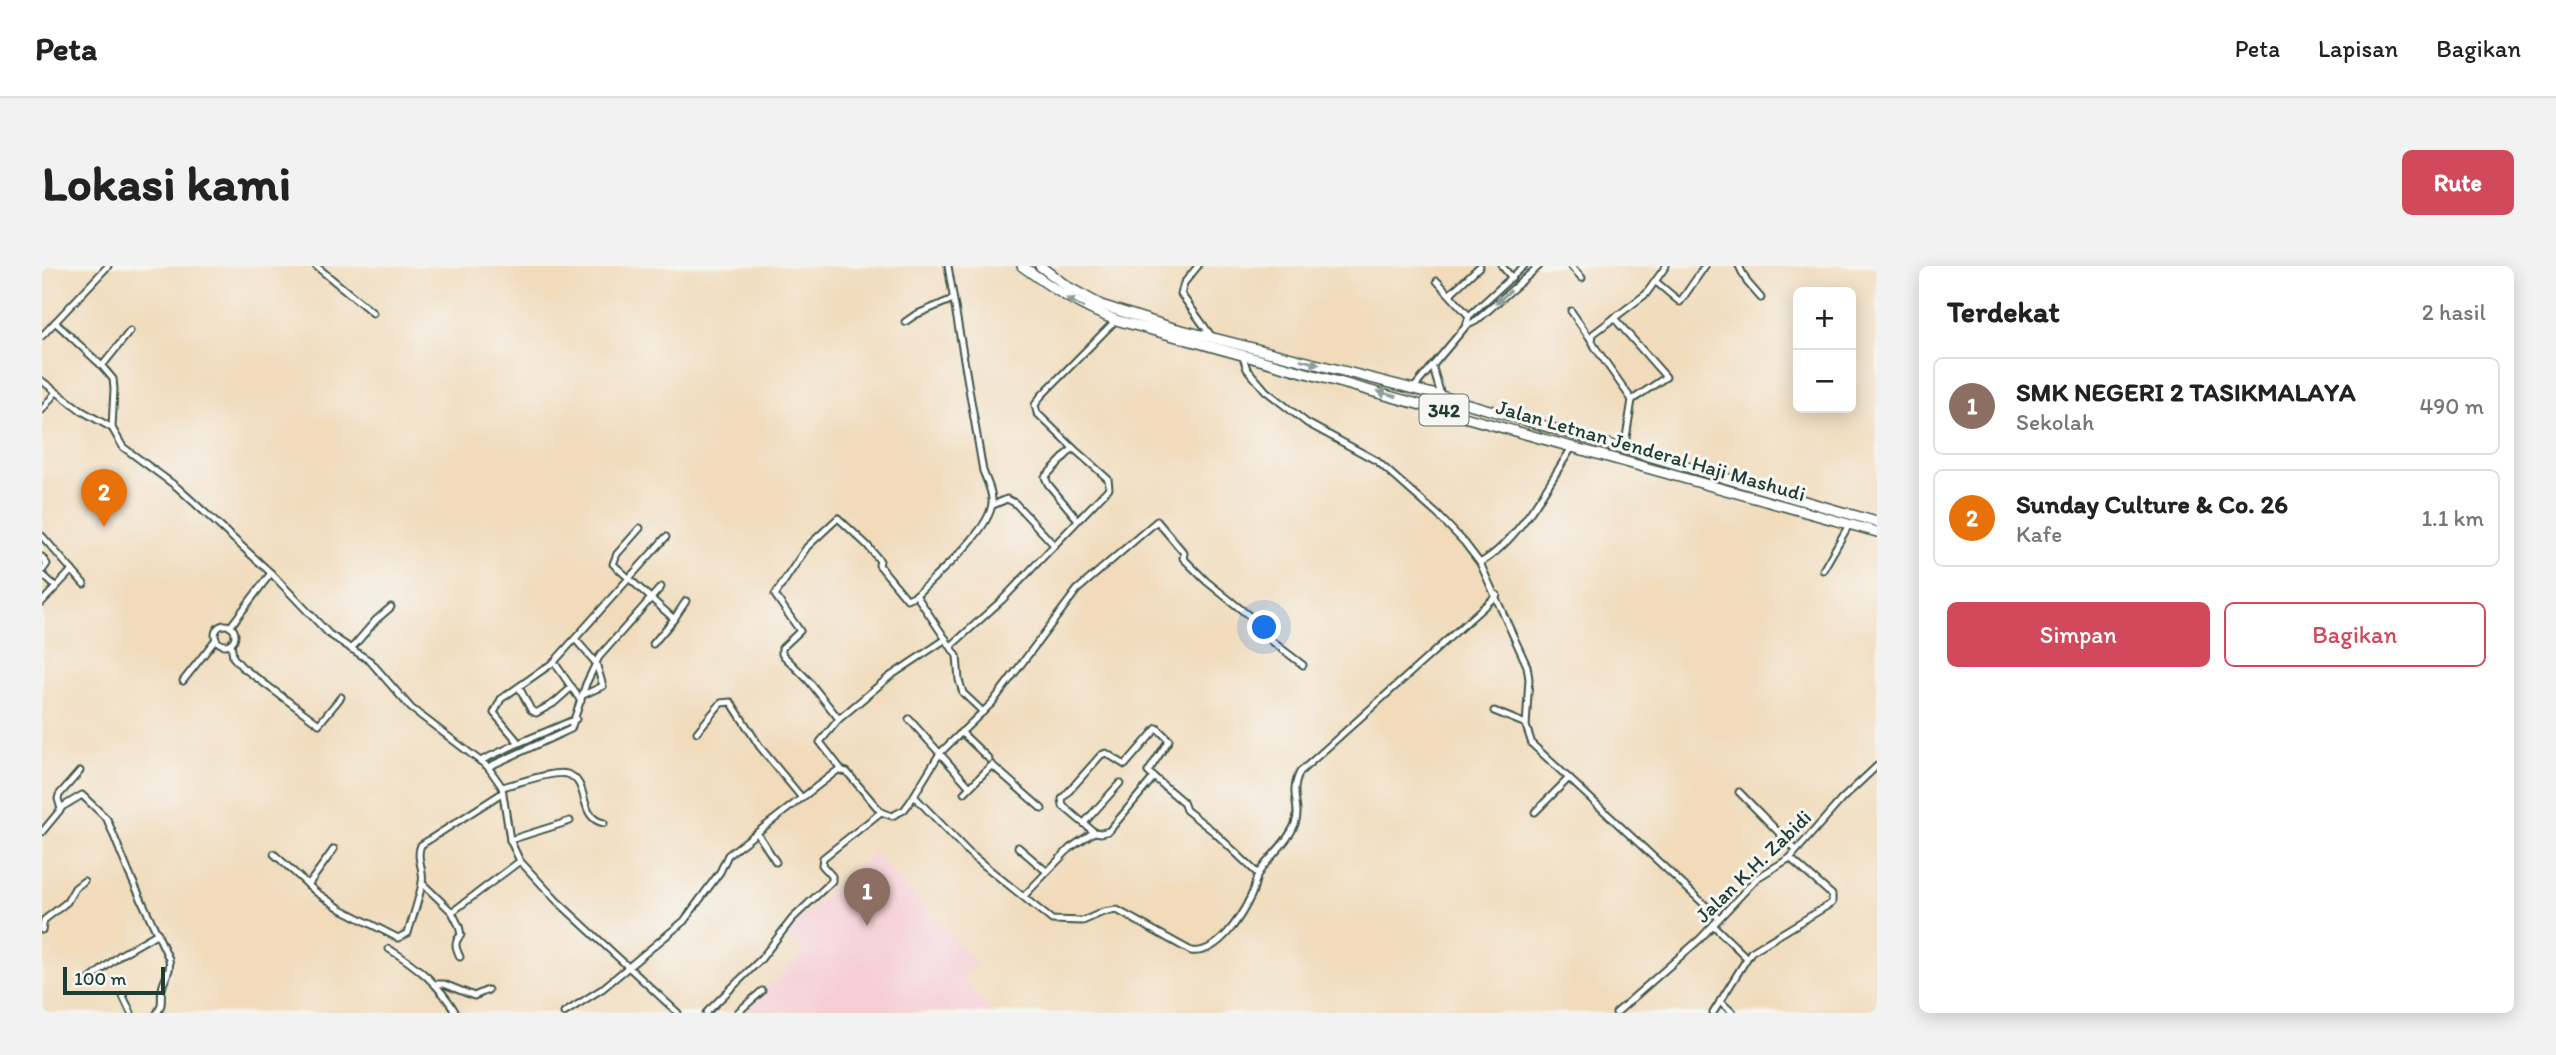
<!DOCTYPE html>
<html lang="id">
<meta charset="utf-8">
<style>
body{margin:0;font-family:Itim,sans-serif;background:#f2f2f2;color:#222}
.controls{position:absolute;right:21px;top:21px;display:grid;overflow:hidden;border-radius:10px;box-shadow:0 4px 18px #0003}
.controls button{width:63px;height:63px;display:grid;place-items:center;padding:0;border:0;border-bottom:2px solid #e0e0e0;background:#fff;color:#222;font:35px sans-serif}
.scale{position:absolute;left:21px;bottom:18px;width:102px;box-sizing:border-box;padding-left:7px;border:4px solid #1f3d34;border-top:0;font-size:19px;line-height:24px;white-space:nowrap;color:#1f3d34;-webkit-text-stroke:5px #f6f6f2;paint-order:stroke}
.you{position:absolute;left:1223px;top:362px;width:24px;height:24px;margin:-18px;border:5px solid #fff;border-radius:50%;background:#1a73e8;box-shadow:0 0 0 10px #1a73e833}
.badge{display:grid;place-items:center;width:46px;height:46px;border-radius:50%;background:#d1495b;color:#fff;font-size:23px;font-weight:700}
.pin{position:absolute;translate:-50% -58px;filter:drop-shadow(0 2px 4px #0008)}
.pin::after{content:'';position:absolute;top:37px;width:24px;height:21px;background:inherit;clip-path:polygon(0 0,100% 0,50% 100%)}
.list{margin:0;padding:0;list-style:none}
h2{display:flex;justify-content:space-between;align-items:center;height:91px;margin:0;padding:0 28px;font-size:30px}
h2 small{font-size:23px;font-weight:400;color:#767676}
.list li{display:grid;grid-template-columns:46px 1fr auto;gap:21px;align-items:center;box-sizing:border-box;height:98px;margin:0 14px 14px;padding:0 14px;border:2px solid #e0e0e0;border-radius:10px}
.list b{display:block;font-size:26px;white-space:nowrap}
.list p{margin:0;font-size:23px;white-space:nowrap;color:#767676}
.list em{font-size:23px;font-style:normal;color:#767676}
.actions{display:flex;gap:14px;padding:21px 28px}
.actions a{flex:1;padding:16px 0;border:2px solid #d1495b;border-radius:10px;text-align:center;font-size:24px;color:#d1495b}
.actions .main{background:#d1495b;color:#fff}
.map{position:relative;flex:none;width:1835px;height:747px;overflow:hidden;border-radius:10px}
header{display:flex;align-items:center;gap:42px;box-sizing:border-box;height:98px;padding:0 35px;background:#fff;border-bottom:2px solid #e0e0e0}
header strong{font-size:33px}
nav{display:flex;gap:38px;margin-inline-start:auto;font-size:24px}
.intro{display:flex;align-items:center;justify-content:space-between;box-sizing:border-box;height:168px;padding:0 42px}
h1{margin:0;font-size:49px}
.button{padding:18px 32px;border-radius:10px;background:#d1495b;color:#fff;font-size:24px;font-weight:700}
main{display:flex;gap:42px;padding:0 42px}
aside{flex:1;background:#fff;border-radius:10px;box-shadow:0 4px 18px #0003}
.map>svg:first-child{display:block}
.built{fill:#f6cfd6}
.lines{fill:none;stroke-linecap:round;stroke-linejoin:round}
.minor-casing{stroke:#3e5548;stroke-width:9}
.primary-casing{stroke:#3e5548;stroke-width:12}
.minor{stroke:#fff;stroke-width:5}
.primary{stroke:#fff;stroke-width:9}
.oneway{fill:#8f9e9a}
.labels{text-anchor:middle;dominant-baseline:central;stroke-width:6;stroke-linejoin:round;paint-order:stroke}
.shield{fill:#f6f6f2;stroke:#60746d;stroke-width:2}
.shield-label{font-size:19px;font-weight:bold;fill:#1f3d34}
.street-label{font-size:21px;fill:#1f3d34;stroke:#f6f6f2}
</style>
<header>
<strong>Peta</strong>
<nav><a>Peta</a><a>Lapisan</a><a>Bagikan</a></nav>
</header>
<div class="intro"><h1>Lokasi kami</h1><a class="button">Rute</a></div>
<main>
<div class="map">
<svg width="1835" height="747" viewBox="0 0 1835 747">
<rect width="100%" height="100%" fill="#f6f6f2"/>
<filter id="ink" filterUnits="userSpaceOnUse"><feTurbulence type="fractalNoise" baseFrequency=".0143" numOctaves="2"/><feDisplacementMap in="SourceGraphic" scale="14" xChannelSelector="R" yChannelSelector="G"/><feConvolveMatrix kernelMatrix="1 2 1 2 8 2 1 2 1" color-interpolation-filters="sRGB"/></filter>
<filter id="wash" filterUnits="userSpaceOnUse"><feTurbulence type="fractalNoise" baseFrequency=".00686" numOctaves="4" result="noise"/><feDisplacementMap in="SourceGraphic" scale="28" xChannelSelector="R" yChannelSelector="G"/><feGaussianBlur stdDeviation="1.57" result="paint"/><feColorMatrix in="noise" values="0 0 0 0 0 0 0 0 0 0 0 0 0 0 0 0 0 1.4 0 .05"/><feComposite in="paint" operator="in"/></filter>
<g filter="url(#wash)">
<rect width="100%" height="100%" fill="#f1dbbb"/>
<!-- built -->
<path class="built" d="M831,586L935,698L919,712L951,747H712L705,739L762,687L743,667Z"/>
</g>
<g filter="url(#ink)">
<g class="lines">
<!-- minor casing -->
<g class="minor-casing">
<g id="minor">
<path d="M274,0L331,47"/>
<path d="M906,0L941,205C945,215 951,227 950,237C948,265 895,308 874,329L915,390L917,414L921,427L941,446"/>
<path d="M1156,0L1142,17L1139,28L1170,71"/>
<path d="M1460,0L1470,12"/>
<path d="M1529,0L1540,12"/>
<path d="M1697,0L1705,16L1719,32"/>
<path d="M1395,15L1427,50"/>
<path d="M1613,15L1638,36L1663,0"/>
<path d="M1408,28L1438,0"/>
<path d="M1529,45L1550,75"/>
<path d="M1572,52L1624,111L1590,134"/>
<path d="M13,56L60,100L71,113L72,123L70,162L81,181L135,221L229,307L287,368L328,395L369,442L446,501L460,521L468,574L478,595L514,634L636,747"/>
<path d="M863,56L873,49L911,33"/>
<path d="M1424,60L1434,55L1497,0"/>
<path d="M0,70L66,0"/>
<path d="M1200,88L1205,103L1224,125L1265,157L1335,195L1396,249L1422,276L1438,297L1485,400L1487,413L1484,460L1490,478L1677,652"/>
<path d="M60,100L88,65"/>
<path d="M1391,102L1399,129"/>
<path d="M0,115L40,145L70,162"/>
<path d="M1371,123L1424,60L1427,50L1482,0"/>
<path d="M0,144L13,127"/>
<path d="M1582,184L1590,134L1553,81L1550,75L1551,68L1604,28L1624,0"/>
<path d="M951,239L965,233L973,237L1012,279"/>
<path d="M1036,254L1006,218L1003,211L1031,182L995,147L993,139L999,130L1074,54"/>
<path d="M598,262L575,288L571,298L632,353L611,378"/>
<path d="M0,270L42,318"/>
<path d="M0,291L5,298L0,305"/>
<path d="M1438,297C1478,274 1506,218 1531,180"/>
<path d="M1781,304L1808,257"/>
<path d="M0,308L14,321"/>
<path d="M0,336L30,304"/>
<path d="M632,353L644,335"/>
<circle cx="183" cy="369" r="10"/>
<path d="M188,361L229,307"/>
<path d="M533,373L554,397L561,420L541,429"/>
<path d="M189,377L191,391L200,401L277,458L299,431"/>
<path d="M909,380L960,334L1067,222L1066,213L1031,182"/>
<path d="M309,383L334,354L349,341"/>
<path d="M512,396L539,435"/>
<path d="M141,415L174,373"/>
<path d="M477,421L489,444L494,447L512,437L530,421"/>
<path d="M1452,445L1484,458"/>
<path d="M534,453L477,477L452,447L459,433L512,396L624,271"/>
<path d="M797,453L847,411L904,373"/>
<path d="M867,453L927,520"/>
<path d="M655,466L679,437L689,436L718,481L760,532"/>
<path d="M919,466L947,493"/>
<path d="M438,495L477,477"/>
<path d="M446,501L529,463L544,418L557,391L619,321"/>
<path d="M799,503L778,476L797,453L766,414L740,388V382L758,365L733,329L765,281L796,252L825,279L838,295L837,299L865,333L874,329"/>
<path d="M460,521C474,518 512,504 525,508C549,515 535,552 562,557"/>
<path d="M1697,526L1754,584"/>
<path d="M922,527L950,499L1000,543"/>
<path d="M872,530L927,587L1010,654L1041,655L1061,646L1075,644L1149,685C1176,689 1199,651 1209,630C1213,622 1213,612 1218,605C1229,589 1246,576 1253,558C1260,539 1246,530 1258,506L1455,329"/>
<path d="M20,541L40,529L65,553L87,607L127,693C130,706 122,711 120,723C118,733 122,738 115,747"/>
<path d="M1493,546L1527,512"/>
<path d="M1042,557L1078,517"/>
<path d="M0,566L19,543L16,533L17,529L38,505"/>
<path d="M1052,566L1021,540L1020,533L1059,489L1064,487L1083,499L1115,462L1127,474L1106,506L1141,536L1144,544L1172,566L1216,608"/>
<path d="M715,567L734,596"/>
<path d="M468,574L528,555"/>
<path d="M976,581L1004,605"/>
<path d="M232,588L274,626L299,643L356,672L366,667C371,650 377,634 380,617C383,604 373,592 379,579L460,527"/>
<path d="M380,617L410,646L478,595"/>
<path d="M266,619L292,583"/>
<path d="M982,630L1028,582L1052,566L1059,567L1067,565L1112,511"/>
<path d="M410,646L417,660L419,669C411,677 414,682 418,691"/>
<path d="M1671,659L1704,691"/>
<path d="M0,664L2,654L25,636L33,622L42,615"/>
<path d="M347,683C375,700 398,719 414,747"/>
<path d="M45,716L78,689L116,667"/>
<path d="M394,718H402L432,730L446,724"/>
<path d="M81,730L89,747"/>
<path d="M1678,735L1691,747"/>
<path d="M522,747L560,723L642,655L678,606L686,589L796,504L805,506L839,546L850,550L862,544L868,536L898,487L950,437L1035,324L1115,255L1142,287L1141,292L1164,315L1211,353L1210,360L1261,399"/>
<path d="M664,747L719,693L750,653L790,615V610L780,599L781,592L839,546"/>
<path d="M695,747L720,725"/>
<path d="M1574,747L1658,673L1715,612L1748,592L1800,533L1835,500"/>
<path d="M1671,747L1709,686L1790,637V629L1748,592"/>
</g>
</g>
<!-- primary casing -->
<g class="primary-casing">
<g id="primary">
<path d="M980,0C1010,22 1038,41 1074,54L1835,266"/>
<path d="M998,0L1026,21L1059,39L1128,61L1399,130L1835,256"/>
</g>
</g>
<!-- minor -->
<use href="#minor" class="minor"/>
<!-- primary -->
<use href="#primary" class="primary"/>
</g>
<!-- one-way arrows -->
<defs><path id="oneway-solid" d="M-6-.8H1V-3.2L6.5 0L1 3.2V.8H-6Z" transform="scale(1.75)"/></defs>
<g class="oneway">
<use href="#oneway-solid" transform="translate(1461 31) rotate(139)"/>
<use href="#oneway-solid" transform="translate(1033 37) rotate(-151)"/>
<use href="#oneway-solid" transform="translate(1268 96) rotate(14)"/>
<use href="#oneway-solid" transform="translate(1345 128) rotate(-164)"/>
</g>
</g>
<g class="labels">
<!-- shield labels -->
<rect class="shield" x="1377.5" y="128.5" width="49" height="31" rx="5"/>
<g class="shield-label">
<text x="1402" y="144">342</text>
</g>
<!-- street labels -->
<g class="street-label">
<text transform="translate(1609 184) rotate(16)">Jalan Letnan Jenderal Haji Mashudi</text>
<text transform="translate(1711 600) rotate(-44)">Jalan K.H. Zabidi</text>
</g>
</g>
</svg>
<div class="controls">
<button>+</button>
<button>−</button>
</div>
<div class="scale">100 m</div>
<div class="you"></div>
<div class="pin badge" style="left:825px;top:660px;background:#8d6e63">1</div>
<div class="pin badge" style="left:62px;top:261px;background:#e8710a">2</div>
</div>
<aside>
<h2>Terdekat<small>2 hasil</small></h2>
<ul class="list">
<li><span class="badge" style="background:#8d6e63">1</span><div><b>SMK NEGERI 2 TASIKMALAYA</b><p>Sekolah</p></div><em>490 m</em></li>
<li><span class="badge" style="background:#e8710a">2</span><div><b>Sunday Culture &amp; Co. 26</b><p>Kafe</p></div><em>1.1 km</em></li>
</ul>
<div class="actions"><a class="main">Simpan</a><a>Bagikan</a></div>
</aside>
</main>
